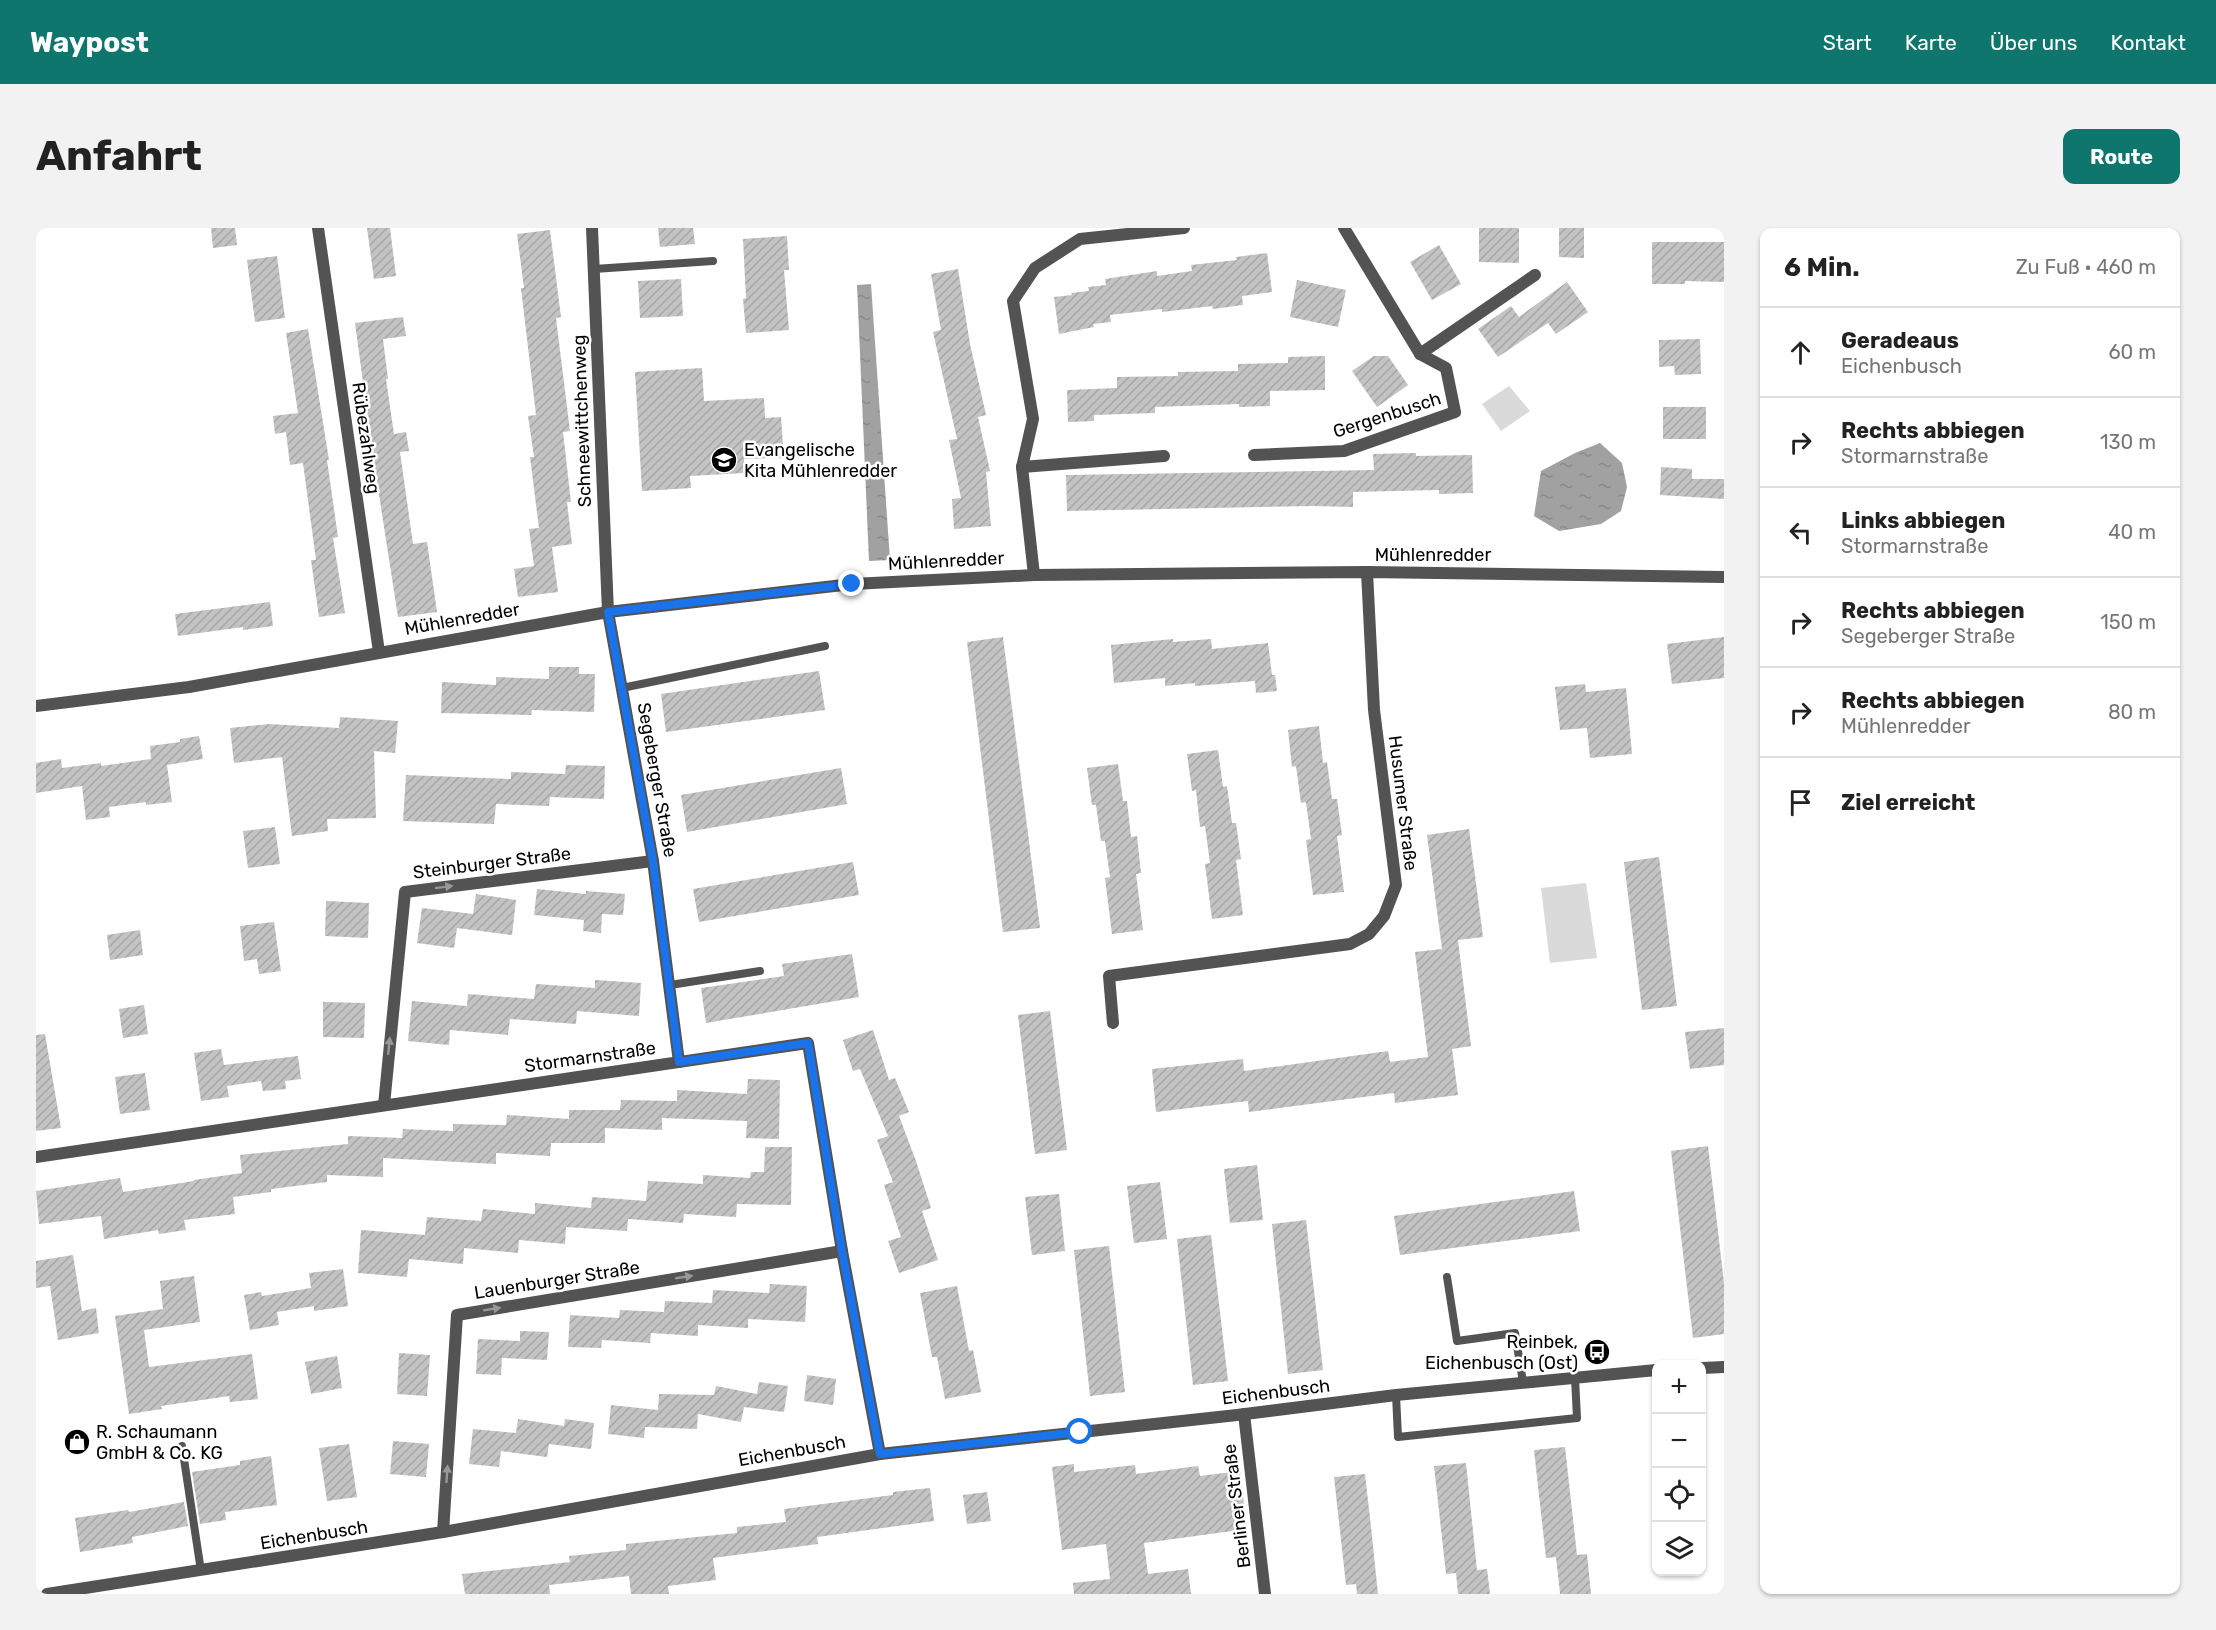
<!DOCTYPE html>
<html lang="de">
<meta charset="utf-8">
<style>
body{margin:0;font-family:Rubik,sans-serif;background:#f2f2f2;color:#222}
.controls{position:absolute;right:18px;bottom:18px;display:grid;overflow:hidden;border-radius:12px;box-shadow:0 2px 4px #0004}
.controls button{width:54px;height:54px;display:grid;place-items:center;padding:0;border:0;border-bottom:2px solid #e0e0e0;background:#fff;color:#222;font:30px sans-serif}
.stop{position:absolute;width:18px;height:18px;margin:-14px;border:4px solid #1a73e8;border-radius:50%;background:#fff}
.stop.end{background:#1a73e8;border-color:#fff;box-shadow:0 2px 6px #0008}
.list{margin:0;padding:0;list-style:none}
h2{display:flex;justify-content:space-between;align-items:center;height:78px;margin:0;padding:0 24px;font-size:26px}
h2 small{font-size:20px;font-weight:400;color:#767676}
.list li{display:grid;grid-template-columns:39px 1fr auto;gap:18px;align-items:center;box-sizing:border-box;height:90px;padding:0 24px;border-top:2px solid #e0e0e0}
.list b{display:block;font-size:22px;white-space:nowrap}
.list p{margin:0;font-size:20px;white-space:nowrap;color:#767676}
.list em{font-size:20px;font-style:normal;color:#767676}
.icon{flex:none;width:33px;height:33px;fill:none;stroke:currentColor;stroke-width:2;stroke-linecap:round;stroke-linejoin:round}
.map{position:relative;flex:none;width:1688px;height:1366px;overflow:hidden;border-radius:12px}
header{display:flex;align-items:center;gap:36px;box-sizing:border-box;height:84px;padding:0 30px;background:#0f766e;color:#fff}
header strong{font-size:28px}
nav{display:flex;gap:33px;margin-inline-start:auto;font-size:21px}
.intro{display:flex;align-items:center;justify-content:space-between;box-sizing:border-box;height:144px;padding:0 36px}
h1{margin:0;font-size:42px}
.button{padding:15px 27px;border-radius:12px;background:#0f766e;color:#fff;font-size:21px;font-weight:700}
main{display:flex;gap:36px;padding:0 36px}
aside{flex:1;background:#fff;border-radius:12px;box-shadow:0 2px 4px #0004}
.map>svg:first-child{display:block}
.green{fill:#dadada}
.water{fill:url(#water-ripples)}
.building{fill:url(#building-hatch)}
.lines{fill:none;stroke-linecap:round;stroke-linejoin:round}
.service{stroke:#535353;stroke-width:8}
.minor{stroke:#535353;stroke-width:12}
.oneway{fill:#989898}
.route{stroke:#1a73e8;stroke-width:8}
.labels{text-anchor:middle;dominant-baseline:central;stroke-width:5;stroke-linejoin:round;paint-order:stroke}
.street-label{font-size:18px;fill:#000;stroke:#fff}
.poi-label{font-size:18px;fill:#000;stroke:#fff;text-anchor:start}
</style>
<header>
<strong>Waypost</strong>
<nav><a>Start</a><a>Karte</a><a>Über uns</a><a>Kontakt</a></nav>
</header>
<div class="intro"><h1>Anfahrt</h1><a class="button">Route</a></div>
<main>
<div class="map">
<svg width="1688" height="1366" viewBox="0 0 1688 1366">
<defs>
<pattern id="water-ripples" width="26" height="14" patternUnits="userSpaceOnUse" patternTransform="scale(1.5)"><rect width="26" height="14" fill="#a1a1a1"/><path d="M2 4q2-2 4 0t4 0M15 11q2-2 4 0t4 0" fill="none" stroke="#898989"/></pattern>
<pattern id="building-hatch" width="6" height="6" patternUnits="userSpaceOnUse" patternTransform="scale(1.5)"><rect width="6" height="6" fill="#c3c3c3"/><path d="M-1 1l2-2M0 6l6-6M5 7l2-2" fill="none" stroke="#a6a6a6"/></pattern>
</defs>
<rect width="100%" height="100%" fill="#fff"/>
<!-- green -->
<g class="green">
<path d="M1473,158L1494,183L1465,203L1446,176Z"/>
<path d="M1550,655L1561,730L1514,735L1505,660Z"/>
</g>
<!-- water -->
<g class="water">
<path d="M835,56L854,332L833,333L821,57Z"/>
<path d="M1564,215L1586,235L1591,259L1585,283L1565,296L1523,303L1498,288L1505,243L1539,225Z"/>
</g>
<!-- building -->
<g class="building">
<path d="M175,0H199L201,17L177,20Z"/>
<path d="M331,0H354L360,48L338,51Z"/>
<path d="M622,0H657L659,16L624,19Z"/>
<path d="M1443,0H1483V35L1443,34Z"/>
<path d="M1523,0H1548V30L1523,29Z"/>
<path d="M514,2L525,89L520,90L534,203L527,204L535,274H531L536,316L516,319L522,364L482,369L478,341L498,338L493,301L503,300L494,229H498L492,188L500,187L485,60H488L481,6Z"/>
<path d="M751,8L753,42H748L753,102L710,105L707,71L710,70L707,11Z"/>
<path d="M1616,14H1688V54L1649,53V56H1616Z"/>
<path d="M1403,17L1425,56L1396,72L1374,34Z"/>
<path d="M1231,25L1236,64L1206,68L1207,77L1177,81L1176,78L1126,84V81L1074,87L1075,94L1057,96L1058,99L1023,106L1018,69L1036,67L1035,65L1053,63L1052,59L1070,57L1069,51L1121,43V48L1156,43L1155,37L1201,32L1200,29Z"/>
<path d="M241,28L249,90L219,94L211,32Z"/>
<path d="M922,41L934,116L950,187L942,189L954,243L950,244L955,298L918,301L916,271L925,270L913,212L921,211L897,104L905,102L895,46Z"/>
<path d="M645,51L647,88L604,90L602,53Z"/>
<path d="M1261,52L1310,62L1302,99L1254,89Z"/>
<path d="M1531,54L1552,84L1520,106L1512,95L1462,129L1442,101L1475,78L1483,89Z"/>
<path d="M367,89L370,108L347,111L352,151H350L358,206L370,204L373,223L364,224L377,316L391,314L401,384L362,389L337,228L319,95Z"/>
<path d="M272,101L293,232H291L302,309L297,310L309,385L283,389L275,332H280L267,235L254,237L250,204L239,206L237,188L262,185L250,105Z"/>
<path d="M1664,111L1665,146L1639,147L1638,138L1623,139V112Z"/>
<path d="M1289,128V162L1234,163V178L1203,179V176L1119,179V185L1058,187V193L1032,194L1031,162L1081,160V149L1142,148V144L1202,143V136L1252,135V129Z"/>
<path d="M1338,128H1352L1372,157L1341,179L1316,143Z"/>
<path d="M666,140L668,173L728,170L729,190L745,189L748,230L708,231V245L654,248L655,260L606,263L599,144Z"/>
<rect x="1627" y="179" width="43" height="32"/>
<path d="M1380,225V228L1436,227L1437,265L1403,266V262L1317,264V279L1277,278L1031,283L1030,247L1338,242L1337,226Z"/>
<path d="M1625,239L1656,241V251H1688V271L1624,267Z"/>
<path d="M234,374L237,398L207,402V399L142,408L139,386Z"/>
<path d="M967,409L1004,700L967,704L931,414Z"/>
<path d="M1688,409V450L1636,456L1631,416Z"/>
<path d="M1137,411V414L1175,411L1176,421L1232,415L1236,447H1239L1241,463L1220,465L1219,453L1159,458V455L1129,458V450L1078,455L1075,417Z"/>
<path d="M513,439H543V446H559L558,484L496,482L495,487L405,485L406,454L460,457V449L513,451Z"/>
<path d="M783,443L789,482L630,504L625,466Z"/>
<path d="M1549,456L1550,464L1590,460L1596,526L1554,530L1551,500L1524,502L1519,459Z"/>
<path d="M304,489L362,493L359,525L338,523L340,590L291,591L292,603L256,608L246,529L198,535L194,500L233,496L303,500Z"/>
<path d="M1283,498L1287,535L1291,534L1296,571H1301L1306,607L1301,608L1308,664L1277,667L1270,612L1275,611L1270,574L1265,575L1260,538L1256,539L1252,502Z"/>
<path d="M163,508L167,531L131,537L136,574L110,577V574L73,579L74,589L50,592L46,558L0,565V535L25,531L26,540L65,535V538L115,531L114,518L144,514V511Z"/>
<path d="M1182,522L1187,559L1191,558L1196,595H1200L1205,631L1200,632L1207,687L1176,691L1169,636L1174,635L1169,598L1164,599L1160,562L1156,563L1151,526Z"/>
<path d="M1082,536L1087,573H1091L1095,609L1101,608L1105,645L1100,646L1107,702L1076,706L1069,650L1074,649L1069,613H1065L1060,577H1056L1051,540Z"/>
<path d="M530,537L569,538L568,571L514,569L513,578L460,576L458,596L367,593L370,547L475,551V544L529,546Z"/>
<path d="M805,540L811,576L651,604L645,567Z"/>
<path d="M239,599L244,636L212,640L207,603Z"/>
<path d="M1433,601L1447,709L1422,712L1435,818L1416,821L1422,867L1359,875L1358,865L1213,884L1212,873L1120,884L1116,841L1207,831L1208,843L1352,823L1354,834L1392,829L1379,724L1406,721L1391,607Z"/>
<path d="M1623,629L1641,778L1606,782L1588,634Z"/>
<path d="M817,634L823,667L663,694L657,661Z"/>
<path d="M501,661L550,666V663L589,666L587,687L566,686L565,705L547,703L548,692L498,687Z"/>
<path d="M440,666L480,672L476,707L421,700L418,720L381,715L386,680L437,686Z"/>
<path d="M290,673L333,675L332,710L289,708Z"/>
<path d="M238,694L245,743L223,746L221,731L208,733L204,698Z"/>
<path d="M104,702L107,727L74,732L71,707Z"/>
<path d="M816,726L823,769L670,795L665,760L748,748L746,736Z"/>
<path d="M559,752L605,755L603,788L541,783L540,796L474,791L472,807L414,802L413,817L372,813L376,773L431,778L432,766L498,771L500,756L559,760Z"/>
<path d="M287,774L329,775L328,810L287,809Z"/>
<path d="M108,777L112,806L87,810L83,781Z"/>
<path d="M1014,783L1031,922L999,926L982,787Z"/>
<path d="M1688,800V837L1654,841L1649,804Z"/>
<path d="M837,802L853,852L859,850L873,884L863,888L880,933L895,980L886,983L902,1032L863,1045L852,1013L865,1009L848,957L857,954L841,912L852,908L824,841L817,843L807,812Z"/>
<path d="M9,806L25,900L0,903V807Z"/>
<path d="M185,821L188,837L262,828L265,851L249,853L250,861L227,863L225,853L191,858L193,869L165,873L158,825Z"/>
<path d="M109,845L114,882L84,886L79,849Z"/>
<path d="M712,851L744,852L743,911L710,910L711,893L626,890V902L569,900V915H515L514,928L460,925V936L347,930V949L291,947V954L235,961V964L197,969L199,986L148,992L150,1002L123,1006L122,1002L68,1011L65,988L3,996L0,963L84,950L87,964L158,953V952L206,945L204,927L312,916V908L366,910L367,901L417,903V896L470,897L471,887L533,891V882H584L585,872L641,873V862L711,866Z"/>
<path d="M1672,918L1688,1055V1106L1657,1110L1635,923Z"/>
<path d="M729,919H756L755,977L701,976L700,989L648,986L647,995L592,991L591,1003L530,999L529,1016L483,1012L482,1025L428,1020L427,1036L373,1031L371,1049L322,1045L325,1002L389,1007L391,989L445,993L447,981L499,986V975L555,980L556,969L610,973L612,953L667,956V947L714,950L715,944H728Z"/>
<path d="M1221,937L1227,992L1194,995L1188,941Z"/>
<path d="M1124,954L1131,1011L1098,1015L1091,958Z"/>
<path d="M1538,963L1544,1003L1364,1027L1358,988Z"/>
<path d="M1023,966L1029,1023L996,1027L989,969Z"/>
<path d="M1270,992L1287,1142L1252,1146L1236,996Z"/>
<path d="M1175,1007L1192,1153L1157,1157L1141,1011Z"/>
<path d="M1073,1018L1089,1164L1054,1168L1038,1022Z"/>
<path d="M37,1027L46,1083L60,1080L63,1105L22,1112L14,1058L0,1060V1033Z"/>
<path d="M307,1041L312,1078L278,1083V1078L241,1084L243,1097L214,1102L208,1067L225,1064L226,1068L275,1060L273,1045Z"/>
<path d="M158,1048L164,1094L108,1102L113,1139L216,1126L222,1171L194,1174L193,1168L125,1178L126,1181L93,1186L79,1088L127,1081L124,1053Z"/>
<path d="M734,1056L771,1058L769,1094L712,1091V1100L662,1097V1108L615,1105L614,1115L566,1112L565,1120L532,1119L534,1087L583,1090L584,1082L628,1084L629,1073L676,1075L677,1062L733,1065Z"/>
<path d="M921,1058L933,1123L937,1122L945,1164L909,1171L901,1129H896L884,1065Z"/>
<path d="M484,1103L513,1104L511,1132L466,1130L465,1147L440,1146L442,1111L484,1113Z"/>
<path d="M363,1125L394,1127L391,1168L361,1166Z"/>
<path d="M301,1128L306,1160L275,1166L269,1134Z"/>
<path d="M771,1147L800,1151L797,1177L768,1173Z"/>
<path d="M723,1154L752,1158L748,1184L708,1179L705,1194L662,1186L661,1201L609,1199L608,1210L572,1206L575,1177L622,1182L623,1166L678,1167L680,1158L721,1166Z"/>
<path d="M482,1191L528,1198L529,1191L558,1195L555,1221L513,1216L511,1229L465,1223L463,1239L433,1236L437,1201L480,1205Z"/>
<path d="M357,1213L393,1216L390,1249L354,1246Z"/>
<path d="M313,1216L321,1269L291,1273L283,1220Z"/>
<path d="M1529,1219L1541,1327L1551,1326L1555,1366H1524L1520,1329L1510,1330L1498,1222Z"/>
<path d="M235,1228L241,1277L189,1284L190,1292L164,1296L156,1244L204,1237V1233Z"/>
<path d="M1430,1235L1441,1342L1451,1341L1454,1366H1422L1420,1345L1410,1346L1398,1238Z"/>
<path d="M1038,1236V1244L1099,1237L1100,1246L1162,1238L1164,1248L1204,1243L1211,1301L1108,1315L1112,1346L1152,1341L1155,1366H1038L1037,1355L1074,1351L1070,1316L1026,1322L1016,1239Z"/>
<path d="M1329,1246L1335,1299L1342,1366H1321L1320,1356L1310,1357L1298,1249Z"/>
<path d="M894,1260L898,1293L781,1309L782,1316L677,1330L680,1352L632,1358L633,1366H595L593,1348L513,1357L514,1366H429L426,1346L534,1334L533,1328L590,1322V1316L701,1305V1299L750,1294L748,1281L857,1267V1264Z"/>
<path d="M951,1264L955,1293L931,1296L927,1267Z"/>
<path d="M148,1274L152,1298L96,1309L97,1315L44,1324L39,1290L92,1282L93,1284Z"/>
</g>
<g class="lines">
<!-- service -->
<g class="service">
<path d="M558,41L677,33"/>
<path d="M586,460L789,418"/>
<path d="M634,757L724,743"/>
<path d="M1411,1049L1421,1113L1479,1105L1487,1154"/>
<path d="M1360,1167L1362,1209L1541,1190L1539,1150"/>
<path d="M146,1218L165,1343"/>
</g>
<!-- minor -->
<g class="minor">
<path d="M282,0L343,424"/>
<path d="M556,0L572,384L617,633L643,834"/>
<path d="M1384,126L1499,47"/>
<path d="M1218,227L1308,223L1419,184L1410,140L1384,126L1308,0"/>
<path d="M986,239L1128,228"/>
<path d="M998,347L986,239L997,191L977,73L999,40L1044,11L1148,0"/>
<path d="M0,478L153,459L572,384L816,356L998,347L1331,344L1688,349"/>
<path d="M1077,795L1073,748L1314,716L1333,706L1348,688L1360,657L1338,482L1331,344"/>
<path d="M348,877L369,664L617,633"/>
<path d="M0,929L772,815L806,1023L844,1226"/>
<path d="M1666,1140L1688,1139"/>
<path d="M1208,1186L1229,1366"/>
<path d="M407,1304L421,1087L806,1023"/>
<path d="M11,1366L407,1304L844,1226L1201,1187L1360,1167L1620,1142"/>
</g>
</g>
<!-- one-way arrows -->
<defs><path id="oneway-solid" d="M-6-.8H1V-3.2L6.5 0L1 3.2V.8H-6Z" transform="scale(1.5)"/></defs>
<g class="oneway">
<use href="#oneway-solid" transform="translate(408 659) rotate(-7)"/>
<use href="#oneway-solid" transform="translate(353 818) rotate(-84)"/>
<use href="#oneway-solid" transform="translate(648 1049) rotate(-9)"/>
<use href="#oneway-solid" transform="translate(456 1081) rotate(-9)"/>
<use href="#oneway-solid" transform="translate(411 1246) rotate(-86)"/>
</g>
<g class="lines">
<!-- route -->
<path class="route" d="M816,356L572,384L617,633L643,834L772,815L806,1023L844,1226L1044,1204"/>
</g>
<!-- icons -->
<defs>
<g id="school-disc" transform="scale(1.35)"><circle r="9.5" fill="#000" stroke="#fff"/><path d="M0-5L7-2L0 1L-7-2ZM-4 1L0 2.5L4 1V4Q0 6-4 4Z" fill="#fff"/></g>
<g id="bus-disc" transform="scale(1.35)"><circle r="9.5" fill="#000" stroke="#fff"/><path d="M-5-6H5V4H4V6H2V4H-2V6H-4V4H-5ZM-3.5-4V0h7V-4ZM-3.5 1.2v1.5H-2V1.2ZM2 1.2v1.5H3.5V1.2Z" fill="#fff"/></g>
<g id="shop-disc" transform="scale(1.35)"><circle r="9.5" fill="#000" stroke="#fff"/><path d="M-5-2.5h2.3a2.7 3.5 0 0 1 5.4 0H5L5.5 6h-11ZM-1.5-2.5h3a1.5 2.3 0 0 0-3 0Z" fill="#fff"/></g>
</defs>
<g fill-rule="evenodd">
<use href="#school-disc" x="688" y="232"/>
<use href="#bus-disc" x="1561" y="1124"/>
<use href="#shop-disc" x="41" y="1214"/>
</g>
<g class="labels">
<!-- street labels -->
<g class="street-label">
<text transform="translate(1351 187) rotate(-18)">Gergenbusch</text>
<text transform="translate(546 193) rotate(-92)">Schneewittchenweg</text>
<text transform="translate(330 210) rotate(82)">Rübezahlweg</text>
<text x="1397" y="327">Mühlenredder</text>
<text transform="translate(910 333) rotate(-3)">Mühlenredder</text>
<text transform="translate(426 391) rotate(-10)">Mühlenredder</text>
<text transform="translate(621 552) rotate(80)">Segeberger Straße</text>
<text transform="translate(1367 575) rotate(83)">Husumer Straße</text>
<text transform="translate(456 635) rotate(-7)">Steinburger Straße</text>
<text transform="translate(554 829) rotate(-8)">Stormarnstraße</text>
<text transform="translate(521 1052) rotate(-9)">Lauenburger Straße</text>
<text transform="translate(1240 1164) rotate(-7)">Eichenbusch</text>
<text transform="translate(756 1223) rotate(-10)">Eichenbusch</text>
<text transform="translate(1201 1278) rotate(-97)">Berliner Straße</text>
<text transform="translate(278 1307) rotate(-9)">Eichenbusch</text>
</g>
<!-- poi labels -->
<g class="poi-label">
<text x="708" y="222">Evangelische<tspan x="708" dy="21">Kita Mühlenredder</tspan></text>
<text x="1542" y="1114" text-anchor="end">Reinbek,<tspan x="1542" dy="21">Eichenbusch (Ost)</tspan></text>
<text x="60" y="1204">R. Schaumann<tspan x="60" dy="21">GmbH &amp; Co. KG</tspan></text>
</g>
</g>
</svg>
<div class="controls">
<button>+</button>
<button>−</button>
<button><svg class="icon" aria-label="locate" viewBox="0 0 24 24"><circle cx="12" cy="12" r="6"/><path d="M12 2v4M12 18v4M2 12h4M18 12h4"/></svg></button>
<button><svg class="icon" aria-label="layers" viewBox="0 0 24 24"><path d="M12 4l9 5-9 5-9-5zM3 14l9 5 9-5"/></svg></button>
</div>
<div class="stop" style="left:1044px;top:1204px"></div>
<div class="stop end" style="left:816px;top:356px"></div>
</div>
<aside>
<h2>6 Min.<small>Zu Fuß · 460 m</small></h2>
<ul class="list">
<li><svg class="icon" aria-label="ahead" viewBox="0 0 24 24"><path d="M12 20V5M6 11l6-6 6 6"/></svg><div><b>Geradeaus</b><p>Eichenbusch</p></div><em>60 m</em></li>
<li><svg class="icon" aria-label="right" viewBox="0 0 24 24"><path d="M7 20v-9h11M14 6l5 5-5 5"/></svg><div><b>Rechts abbiegen</b><p>Stormarnstraße</p></div><em>130 m</em></li>
<li><svg class="icon" aria-label="left" viewBox="0 0 24 24"><path d="M17 20v-9H6M10 6l-5 5 5 5"/></svg><div><b>Links abbiegen</b><p>Stormarnstraße</p></div><em>40 m</em></li>
<li><svg class="icon" aria-label="right" viewBox="0 0 24 24"><path d="M7 20v-9h11M14 6l5 5-5 5"/></svg><div><b>Rechts abbiegen</b><p>Segeberger Straße</p></div><em>150 m</em></li>
<li><svg class="icon" aria-label="right" viewBox="0 0 24 24"><path d="M7 20v-9h11M14 6l5 5-5 5"/></svg><div><b>Rechts abbiegen</b><p>Mühlenredder</p></div><em>80 m</em></li>
<li><svg class="icon" aria-label="arrive" viewBox="0 0 24 24"><path d="M6 21V4h12l-3 4 3 4H6"/></svg><div><b>Ziel erreicht</b></div></li>
</ul>
</aside>
</main>
